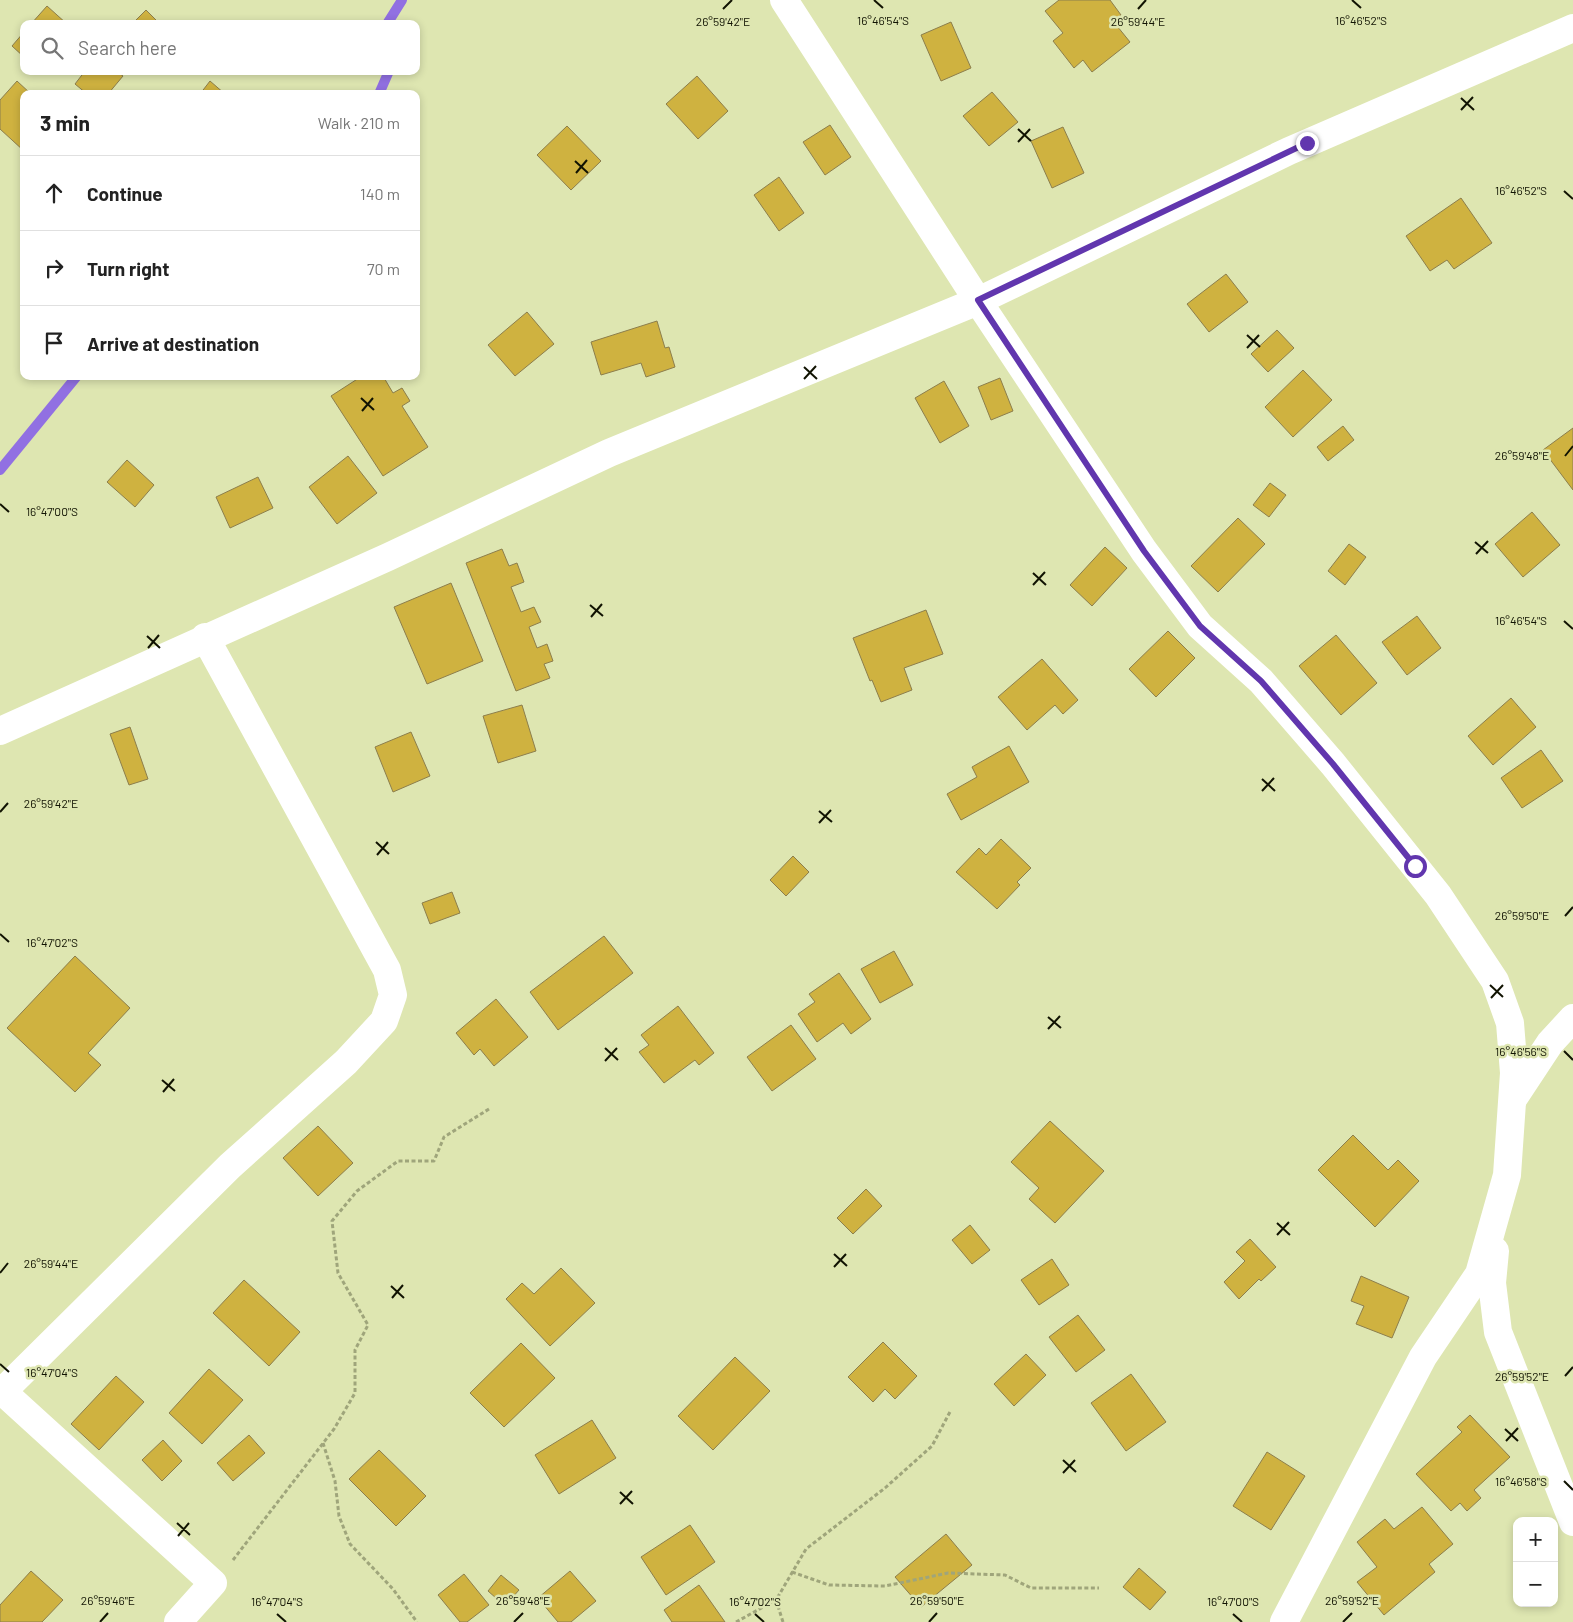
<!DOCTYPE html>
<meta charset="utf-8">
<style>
body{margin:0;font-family:Barlow,sans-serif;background:#f2f2f2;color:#222}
.controls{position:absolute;right:15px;bottom:15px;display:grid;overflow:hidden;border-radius:10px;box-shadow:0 2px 8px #0003}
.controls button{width:45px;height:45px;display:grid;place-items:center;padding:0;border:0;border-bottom:1px solid #e0e0e0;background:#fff;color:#222;font:25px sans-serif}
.stop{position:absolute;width:15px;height:15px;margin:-11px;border:4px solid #6136ae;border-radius:50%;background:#fff}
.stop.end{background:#6136ae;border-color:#fff;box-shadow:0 1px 5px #0008}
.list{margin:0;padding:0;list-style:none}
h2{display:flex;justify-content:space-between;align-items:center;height:65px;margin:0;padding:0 20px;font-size:21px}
h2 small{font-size:16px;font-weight:400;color:#767676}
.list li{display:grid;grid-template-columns:32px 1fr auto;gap:15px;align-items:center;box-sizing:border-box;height:75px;padding:0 20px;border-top:1px solid #e0e0e0}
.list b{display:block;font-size:19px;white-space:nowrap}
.list em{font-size:16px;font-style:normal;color:#767676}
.icon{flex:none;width:28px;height:28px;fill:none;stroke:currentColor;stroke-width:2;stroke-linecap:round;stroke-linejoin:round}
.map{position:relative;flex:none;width:1573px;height:1622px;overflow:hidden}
.search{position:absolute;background:#fff;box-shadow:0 2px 8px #0003;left:20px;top:20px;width:400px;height:55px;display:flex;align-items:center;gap:12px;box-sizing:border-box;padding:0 18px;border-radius:10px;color:#767676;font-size:19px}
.panel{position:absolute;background:#fff;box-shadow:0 2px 8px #0003;left:20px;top:90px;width:400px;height:290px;border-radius:10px}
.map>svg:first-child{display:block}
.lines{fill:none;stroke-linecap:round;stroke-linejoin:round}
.stream{stroke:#9170e2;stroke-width:10}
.building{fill:#cfb240;stroke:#8c7e4c}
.path{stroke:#9fa57b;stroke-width:3;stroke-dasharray:4 2.5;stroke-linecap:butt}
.minor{stroke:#fff;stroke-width:28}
.route{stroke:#6136ae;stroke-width:6}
.ticks{fill:none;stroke:#111302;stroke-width:2}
.ticks-label{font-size:12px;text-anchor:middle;fill:#111302;stroke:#dee6b1;stroke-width:5;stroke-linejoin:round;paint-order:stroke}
</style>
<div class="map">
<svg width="1573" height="1622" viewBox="0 0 1573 1622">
<rect width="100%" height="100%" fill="#dee6b1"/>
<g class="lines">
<!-- stream -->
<g class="stream">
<path d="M387,24L402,0"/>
<path d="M379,94L389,71"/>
<path d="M0,470L77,376"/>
</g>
</g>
<!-- building -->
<g class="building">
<path d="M1059,0H1110L1121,15L1113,21L1130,42L1092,72L1083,60L1074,68L1053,41L1063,33L1045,11Z"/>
<path d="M47,6L67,24H31Z"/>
<path d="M146,10L160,24H132Z"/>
<path d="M951,22L971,68L941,81L921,35Z"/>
<path d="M24,32V57L12,46Z"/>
<path d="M85,71H116L123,76L108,94H87L75,84Z"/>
<path d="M697,76L728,111L698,139L666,104Z"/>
<path d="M17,81L31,94H24V151L0,129V100Z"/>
<path d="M210,81L225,94H200Z"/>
<path d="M992,92L1018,122L989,146L963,116Z"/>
<path d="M830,125L851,157L825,175L803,142Z"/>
<path d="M567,126L601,161L571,190L537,155Z"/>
<path d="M1063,127L1084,173L1052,188L1031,141Z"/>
<path d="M779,177L804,213L779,231L754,195Z"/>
<path d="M1461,198L1492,243L1454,269L1447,260L1430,271L1406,236Z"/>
<path d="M1226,274L1248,302L1209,332L1187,304Z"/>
<path d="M527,312L554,344L515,376L488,345Z"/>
<path d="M657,321L665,348L669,347L675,367L646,377L641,363L601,375L591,342Z"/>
<path d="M1277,330L1294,348L1268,372L1251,354Z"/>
<path d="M1303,370L1332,400L1293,437L1265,407Z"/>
<path d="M362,376H383L393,393L402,388L410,401L402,406L428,447L383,476L331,396Z"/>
<path d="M1000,378L1013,411L991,420L978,387Z"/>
<path d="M944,381L969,426L940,443L915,398Z"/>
<path d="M1343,426L1354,440L1328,461L1317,447Z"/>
<path d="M1573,428V490L1543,450Z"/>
<path d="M348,456L377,493L337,524L309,487Z"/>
<path d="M127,460L154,485L135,507L107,482Z"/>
<path d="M258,477L273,508L230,528L216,497Z"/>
<path d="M1270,483L1286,495L1269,517L1253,505Z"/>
<path d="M1532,512L1560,545L1523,577L1495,544Z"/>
<path d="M1238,518L1265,544L1218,592L1191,566Z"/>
<path d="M1349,544L1366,557L1345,585L1328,571Z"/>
<path d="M1105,547L1127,568L1092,606L1070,585Z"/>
<path d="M502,549L509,566L517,563L524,582L511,587L521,612L534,607L541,622L529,627L537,648L547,644L553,661L544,664L550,678L516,691L466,563Z"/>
<path d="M451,583L483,661L427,684L394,607Z"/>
<path d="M926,610L943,654L904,668L912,690L881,702L872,680L870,681L853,638Z"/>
<path d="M1417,616L1441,648L1407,675L1382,642Z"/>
<path d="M1168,631L1195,658L1156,697L1129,669Z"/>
<path d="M1336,635L1377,683L1341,715L1299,666Z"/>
<path d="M1042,659L1078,700L1063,714L1055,705L1027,730L998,697Z"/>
<path d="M1511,698L1536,727L1493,765L1468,736Z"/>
<path d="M522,705L536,751L498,763L483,716Z"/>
<path d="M130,727L148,779L129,785L110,734Z"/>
<path d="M411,732L430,776L393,792L375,747Z"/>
<path d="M1009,746L1029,782L961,820L947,794L977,777L972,767Z"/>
<path d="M1541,750L1563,781L1522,808L1501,778Z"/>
<path d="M1001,839L1031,868L1017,882L1020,885L997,909L956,872L979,848L986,855Z"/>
<path d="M793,856L809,872L786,896L770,880Z"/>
<path d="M452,892L460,913L430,924L422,903Z"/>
<path d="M604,936L633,973L558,1030L530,992Z"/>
<path d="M894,951L913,985L880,1003L861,969Z"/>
<path d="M75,956L130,1008L88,1053L101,1065L75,1092L7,1028Z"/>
<path d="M839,973L871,1019L851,1034L843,1023L817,1042L798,1014L815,1002L809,994Z"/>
<path d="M496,999L528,1037L494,1066L480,1049L474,1055L456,1033Z"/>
<path d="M678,1006L714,1053L699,1065L695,1060L664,1083L639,1052L649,1045L641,1035Z"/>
<path d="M791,1025L816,1059L772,1091L747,1057Z"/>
<path d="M1050,1121L1104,1171L1055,1223L1029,1199L1039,1188L1011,1162Z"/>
<path d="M318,1126L353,1163L318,1196L283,1158Z"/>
<path d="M1353,1135L1388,1170L1398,1160L1419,1181L1375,1227L1318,1170Z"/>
<path d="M866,1189L882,1206L853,1234L837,1218Z"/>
<path d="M970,1225L990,1250L972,1264L952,1240Z"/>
<path d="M1250,1239L1276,1267L1261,1281L1259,1279L1239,1299L1224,1282L1245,1261L1236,1252Z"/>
<path d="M1052,1259L1069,1285L1039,1305L1021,1280Z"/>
<path d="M561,1268L595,1303L550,1346L506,1299L522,1283L534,1294Z"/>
<path d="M1361,1276L1409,1297L1392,1338L1356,1324L1364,1306L1351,1301Z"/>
<path d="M244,1280L300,1332L269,1366L213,1313Z"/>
<path d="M1078,1315L1105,1350L1076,1372L1049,1337Z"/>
<path d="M883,1342L917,1376L895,1399L885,1389L873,1402L848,1377Z"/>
<path d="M521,1343L555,1378L504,1427L470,1393Z"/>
<path d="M1026,1354L1046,1375L1014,1406L994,1384Z"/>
<path d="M735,1357L770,1391L713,1450L678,1416Z"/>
<path d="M209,1369L243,1400L202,1444L169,1413Z"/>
<path d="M1131,1374L1166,1422L1126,1451L1091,1403Z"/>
<path d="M116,1376L144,1402L99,1450L71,1424Z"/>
<path d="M1470,1415L1510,1457L1474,1490L1481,1498L1467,1511L1460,1503L1451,1511L1416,1474L1462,1432L1457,1427Z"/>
<path d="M592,1420L616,1458L559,1494L535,1455Z"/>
<path d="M249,1435L265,1453L233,1481L217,1463Z"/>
<path d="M163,1440L182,1461L162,1481L142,1460Z"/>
<path d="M379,1450L426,1496L396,1526L349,1479Z"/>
<path d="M1267,1452L1305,1476L1271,1530L1233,1506Z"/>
<path d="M1422,1507L1453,1544L1429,1564L1435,1572L1384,1615L1357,1582L1377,1567L1357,1542L1385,1519L1394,1529Z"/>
<path d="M690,1525L715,1562L666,1595L641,1557Z"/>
<path d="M946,1534L972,1565L921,1607L895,1577Z"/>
<path d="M1139,1568L1166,1592L1150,1610L1123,1587Z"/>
<path d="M31,1571L63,1600L42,1622H0V1605Z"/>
<path d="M570,1571L596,1601L571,1622H558L538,1598Z"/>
<path d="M464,1574L489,1605L467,1622H460L438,1595Z"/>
<path d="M501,1575L519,1590L505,1606L488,1591Z"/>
<path d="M699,1585L725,1622H672L664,1610Z"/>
</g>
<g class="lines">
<!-- path -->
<g class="path">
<path d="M323,1443L335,1481L339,1516L350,1544L393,1589L417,1622"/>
<path d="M233,1560L334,1429L355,1393V1350L368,1325L338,1273L332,1221L357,1191L398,1161H434L444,1137L489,1109"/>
<path d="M792,1572L829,1585L885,1586L948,1573L1005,1575L1031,1588H1099"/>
<path d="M736,1622L776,1600"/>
<path d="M783,1622L776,1600L806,1549L885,1488L932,1446L951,1410"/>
</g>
<!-- minor -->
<g class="minor">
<path d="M784,0L978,301L1144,551L1200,626L1261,681L1333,764L1438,895L1495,981L1510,1023L1514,1073L1507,1175L1479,1274L1423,1357L1284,1622"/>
<path d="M0,731L388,557L609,453L978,301L1289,151L1573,28"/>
<path d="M1513,1099L1550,1043L1573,1018"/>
<path d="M1495,1251L1492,1283L1498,1332L1573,1522"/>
<path d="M2,1391L213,1583L178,1622"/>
<path d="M0,1394L230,1166L346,1062L384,1021L393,995L387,970L205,637"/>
</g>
</g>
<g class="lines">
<!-- route -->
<path class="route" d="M1307,143L978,300L1144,551L1200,626L1261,681L1333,764L1415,866"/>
</g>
<!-- ticks -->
<path class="ticks" d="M874,0L883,8M1352,0L1361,8M723,9L732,0M1138,9L1146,0M1461,98L1474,110M1461,110L1473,97M1018,129L1031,141M1018,142L1030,129M575,161L588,173M576,173L587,160M1564,191L1573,199M1247,335L1260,347M1247,348L1259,335M804,367L817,379M804,379L816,366M361,398L374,410M362,411L373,398M1565,456L1573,446M0,504L9,512M1475,542L1488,553M1476,554L1488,541M1033,573L1046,585M1033,585L1045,572M590,605L603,616M591,617L602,604M1564,621L1573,629M147,636L160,648M148,648L159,635M1262,779L1275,791M1262,791L1274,778M819,811L832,822M0,812L8,803M819,823L831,810M376,842L389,854M377,855L388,842M1565,916L1573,907M0,934L9,942M1490,985L1503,997M1491,998L1503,985M1048,1017L1061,1028M1048,1029L1060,1016M605,1048L618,1060M1564,1051L1573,1060M605,1061L617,1048M162,1080L175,1091M163,1092L174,1079M1277,1223L1290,1235M1277,1235L1289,1222M834,1254L847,1266M834,1267L846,1254M0,1273L8,1263M391,1286L404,1298M392,1298L403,1285M0,1364L9,1372M1565,1376L1573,1367M1505,1429L1518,1441M1506,1441L1518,1428M1063,1460L1076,1472M1063,1473L1075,1460M1564,1481L1573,1490M620,1492L633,1504M620,1504L632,1491M177,1523L190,1535M178,1536L189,1523M277,1614L286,1622M755,1614L764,1622M1233,1614L1242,1622M100,1622L108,1613M514,1622L523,1613M929,1622L937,1613M1343,1622L1352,1613"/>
<g class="ticks-label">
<text x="1361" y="25">16°46'52"S</text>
<text x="883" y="25">16°46'54"S</text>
<text x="723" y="26">26°59'42"E</text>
<text x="1138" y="26">26°59'44"E</text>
<text x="1521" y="195">16°46'52"S</text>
<text x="1522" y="460">26°59'48"E</text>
<text x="52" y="516">16°47'00"S</text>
<text x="1521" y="625">16°46'54"S</text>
<text x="51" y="808">26°59'42"E</text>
<text x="1522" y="920">26°59'50"E</text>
<text x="52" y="947">16°47'02"S</text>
<text x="1521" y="1056">16°46'56"S</text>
<text x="51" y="1268">26°59'44"E</text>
<text x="52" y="1377">16°47'04"S</text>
<text x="1522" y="1381">26°59'52"E</text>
<text x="1521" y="1486">16°46'58"S</text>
<text x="108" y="1605">26°59'46"E</text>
<text x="523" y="1605">26°59'48"E</text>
<text x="937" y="1605">26°59'50"E</text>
<text x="1352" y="1605">26°59'52"E</text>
<text x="277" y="1606">16°47'04"S</text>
<text x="755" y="1606">16°47'02"S</text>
<text x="1233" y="1606">16°47'00"S</text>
</g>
</svg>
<div class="controls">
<button>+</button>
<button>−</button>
</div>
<div class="stop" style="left:1415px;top:866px"></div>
<div class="stop end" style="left:1307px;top:143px"></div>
<div class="search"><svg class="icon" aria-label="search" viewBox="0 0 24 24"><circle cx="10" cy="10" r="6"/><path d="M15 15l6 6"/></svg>Search here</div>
<section class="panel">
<h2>3 min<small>Walk · 210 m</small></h2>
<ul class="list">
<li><svg class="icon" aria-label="ahead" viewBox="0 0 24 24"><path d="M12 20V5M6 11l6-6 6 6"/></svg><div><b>Continue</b></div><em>140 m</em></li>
<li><svg class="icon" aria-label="right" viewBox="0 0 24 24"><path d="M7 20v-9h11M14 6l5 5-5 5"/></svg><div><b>Turn right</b></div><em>70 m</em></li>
<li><svg class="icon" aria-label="arrive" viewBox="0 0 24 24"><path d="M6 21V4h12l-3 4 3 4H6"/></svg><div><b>Arrive at destination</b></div></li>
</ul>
</section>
</div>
